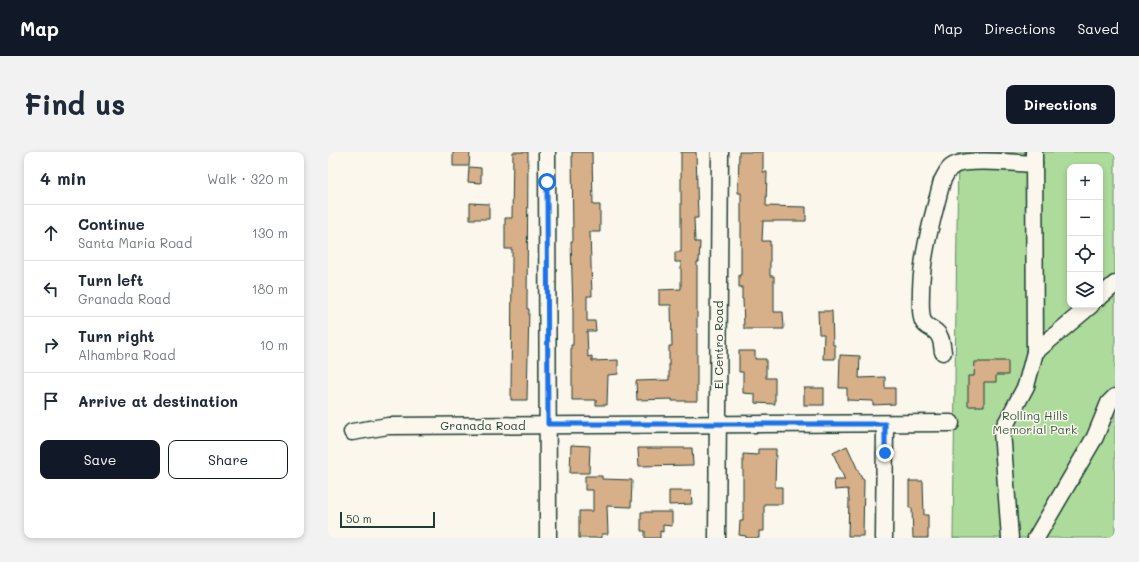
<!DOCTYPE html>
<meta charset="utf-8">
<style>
body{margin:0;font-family:Mali,sans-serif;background:#f2f2f3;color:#1f2937}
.controls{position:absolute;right:12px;top:12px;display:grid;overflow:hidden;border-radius:8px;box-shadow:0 2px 6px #0003}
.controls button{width:36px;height:36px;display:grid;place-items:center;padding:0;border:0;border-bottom:1px solid #e0e1e3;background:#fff;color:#1f2937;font:20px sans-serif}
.scale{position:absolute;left:12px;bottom:10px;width:95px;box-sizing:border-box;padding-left:4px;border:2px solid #1f3d34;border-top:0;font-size:11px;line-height:14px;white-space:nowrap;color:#1f3d34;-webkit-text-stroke:3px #fbf7ec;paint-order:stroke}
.stop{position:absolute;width:12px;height:12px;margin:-9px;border:3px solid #1a73e8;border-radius:50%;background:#fff}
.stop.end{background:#1a73e8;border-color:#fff;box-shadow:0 1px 4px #0008}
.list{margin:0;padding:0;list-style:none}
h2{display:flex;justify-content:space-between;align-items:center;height:52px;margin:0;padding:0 16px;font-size:17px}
h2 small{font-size:13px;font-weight:400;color:#747a83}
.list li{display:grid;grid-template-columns:26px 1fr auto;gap:12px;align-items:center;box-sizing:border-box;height:56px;padding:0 16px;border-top:1px solid #e0e1e3}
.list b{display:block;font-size:15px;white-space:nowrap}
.list p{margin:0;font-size:13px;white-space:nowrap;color:#747a83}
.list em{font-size:13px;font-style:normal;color:#747a83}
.actions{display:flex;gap:8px;padding:12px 16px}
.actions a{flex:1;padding:9px 0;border:1px solid #111827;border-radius:8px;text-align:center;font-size:14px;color:#111827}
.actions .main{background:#111827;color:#fff}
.icon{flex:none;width:22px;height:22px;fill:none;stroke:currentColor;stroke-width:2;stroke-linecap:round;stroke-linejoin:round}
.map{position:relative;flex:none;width:787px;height:386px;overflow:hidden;border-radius:8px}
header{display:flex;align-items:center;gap:24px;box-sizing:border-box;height:56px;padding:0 20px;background:#111827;color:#fff}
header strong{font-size:19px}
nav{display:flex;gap:22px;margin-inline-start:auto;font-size:14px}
.intro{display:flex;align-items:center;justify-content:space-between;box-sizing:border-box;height:96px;padding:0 24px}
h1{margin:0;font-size:28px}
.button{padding:10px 18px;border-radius:8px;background:#111827;color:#fff;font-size:14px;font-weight:700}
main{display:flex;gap:24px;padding:0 24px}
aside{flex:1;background:#fff;border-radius:8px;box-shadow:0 2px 6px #0003}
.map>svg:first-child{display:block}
.green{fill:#addb9b;stroke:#668c68;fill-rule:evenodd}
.building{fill:#d7af88;stroke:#1f3d34}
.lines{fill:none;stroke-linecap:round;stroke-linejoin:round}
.minor-casing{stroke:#1f3d34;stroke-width:19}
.minor{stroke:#fbf7ec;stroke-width:16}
.route{stroke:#1a73e8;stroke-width:5}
.labels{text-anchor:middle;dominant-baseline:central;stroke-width:3;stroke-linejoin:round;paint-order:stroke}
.street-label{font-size:12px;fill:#1f3d34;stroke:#fbf7ec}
.park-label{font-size:12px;fill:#3b5d49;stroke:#fbf7ec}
</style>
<header>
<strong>Map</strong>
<nav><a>Map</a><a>Directions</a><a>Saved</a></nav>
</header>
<div class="intro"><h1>Find us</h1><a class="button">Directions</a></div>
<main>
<aside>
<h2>4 min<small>Walk · 320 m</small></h2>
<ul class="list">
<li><svg class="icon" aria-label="ahead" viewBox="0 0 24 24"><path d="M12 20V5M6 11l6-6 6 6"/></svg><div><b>Continue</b><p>Santa Maria Road</p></div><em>130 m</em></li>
<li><svg class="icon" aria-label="left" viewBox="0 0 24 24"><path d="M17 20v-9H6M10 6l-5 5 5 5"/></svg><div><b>Turn left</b><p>Granada Road</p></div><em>180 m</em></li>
<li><svg class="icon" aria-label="right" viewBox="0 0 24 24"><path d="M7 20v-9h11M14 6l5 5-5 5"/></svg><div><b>Turn right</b><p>Alhambra Road</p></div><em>10 m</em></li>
<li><svg class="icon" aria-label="arrive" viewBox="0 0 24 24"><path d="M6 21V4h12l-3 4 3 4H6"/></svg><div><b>Arrive at destination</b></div></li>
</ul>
<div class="actions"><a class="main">Save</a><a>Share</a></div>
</aside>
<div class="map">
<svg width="787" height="386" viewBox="0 0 787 386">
<rect width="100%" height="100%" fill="#fbf7ec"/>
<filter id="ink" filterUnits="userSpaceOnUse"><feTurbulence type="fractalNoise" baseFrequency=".025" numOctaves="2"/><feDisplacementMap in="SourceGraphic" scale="8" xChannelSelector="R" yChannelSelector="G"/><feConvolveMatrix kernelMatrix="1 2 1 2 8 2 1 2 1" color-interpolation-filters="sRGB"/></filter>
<g filter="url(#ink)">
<!-- green -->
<path class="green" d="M630,0H787V386H625ZM742,15H772V153H742Z"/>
<!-- building -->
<g class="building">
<path d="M125,0H142L141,14H125Z"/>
<path d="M185,0H200L199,157H201L199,248H183L184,108V97H177V66H184Z"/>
<path d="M244,0H264L265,53H272V80H262L264,144H259V169H267L268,179H259L260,205L264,204V209L290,208V222L280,223L279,253H268V248H244V214H243V193H245V159L243,89H245Z"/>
<path d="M353,0H368L370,66H366L367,90H372L371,110H369V249H344V247L309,248L308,229L341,228V194H344L343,153H331V138L353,137V110H347V100H353Z"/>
<path d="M411,0H435V20H439L438,54L478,55V69H435L434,89H442V124H446V160H455L456,177H416L415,147H414V135H411V123H413V41H410Z"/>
<path d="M141,15L153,16V31L140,30Z"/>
<path d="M142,51L161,52V67H142Z"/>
<path d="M490,159H504L505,193H507V207H495L496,182H491Z"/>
<path d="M411,199H427V207H438V226H447V252L427,251V242L415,241V220H411Z"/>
<path d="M512,203L532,204L531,226L557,225V236H567V252L545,253V249L519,248V236H511Z"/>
<path d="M666,209H680V223H668V230H656V254H640V224H646L647,210H666Z"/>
<rect x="476" y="236" width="20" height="17"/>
<path d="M243,293L262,294L261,321H242Z"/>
<path d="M519,294L534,327H536L535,384H520L521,348L520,337L507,338L506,328H517L505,301Z"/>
<path d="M310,296H364L365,313L311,314Z"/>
<path d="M430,297H448L447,335H454V352H436V379H431V386H418V384L411,383L412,369H415V302L430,303Z"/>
<path d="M257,324H274V327L304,328L303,355L279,354L280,382H274V386H251V359H265V338H257Z"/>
<path d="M581,329H595L596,363H600V386H585L584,356H581Z"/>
<path d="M341,339H363L364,352L341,353Z"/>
<path d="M313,360H344V374L335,373V380L332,379V386H317V379H313Z"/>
</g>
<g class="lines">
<!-- minor casing -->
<g class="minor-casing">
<g id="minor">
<path d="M219,0L220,386"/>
<path d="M706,0L707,200L763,153"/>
<path d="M772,145L787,132"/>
<path d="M615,200C614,194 614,187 610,182C605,175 596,176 594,166C592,157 593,147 593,138C594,100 605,65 614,29C617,24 619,17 625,14C637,6 689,11 706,12"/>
<path d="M24,280L60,274L623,271"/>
<path d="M389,386L392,0"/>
<path d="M556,386L557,272"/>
<path d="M682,386L674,279L698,234L707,200"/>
<path d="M708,386L767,285L781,251L787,245"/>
</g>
</g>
<!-- minor -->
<use href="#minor" class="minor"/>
</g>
</g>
<g class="lines" filter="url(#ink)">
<!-- route -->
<path class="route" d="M219,30L220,272H557V301"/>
</g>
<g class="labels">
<!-- street labels -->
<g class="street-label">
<text transform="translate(390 193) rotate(-90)">El Centro Road</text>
<text x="155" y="273">Granada Road</text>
</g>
<!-- park labels -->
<g class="park-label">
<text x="707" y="263">Rolling Hills<tspan x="707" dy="14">Memorial Park</tspan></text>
</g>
</g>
</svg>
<div class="controls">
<button>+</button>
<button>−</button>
<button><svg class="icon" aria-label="locate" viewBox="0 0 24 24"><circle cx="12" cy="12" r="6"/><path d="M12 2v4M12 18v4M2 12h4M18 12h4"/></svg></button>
<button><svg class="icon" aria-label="layers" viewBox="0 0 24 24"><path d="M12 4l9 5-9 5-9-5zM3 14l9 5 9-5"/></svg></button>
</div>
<div class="scale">50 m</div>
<div class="stop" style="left:219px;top:30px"></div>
<div class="stop end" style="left:557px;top:301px"></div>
</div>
</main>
